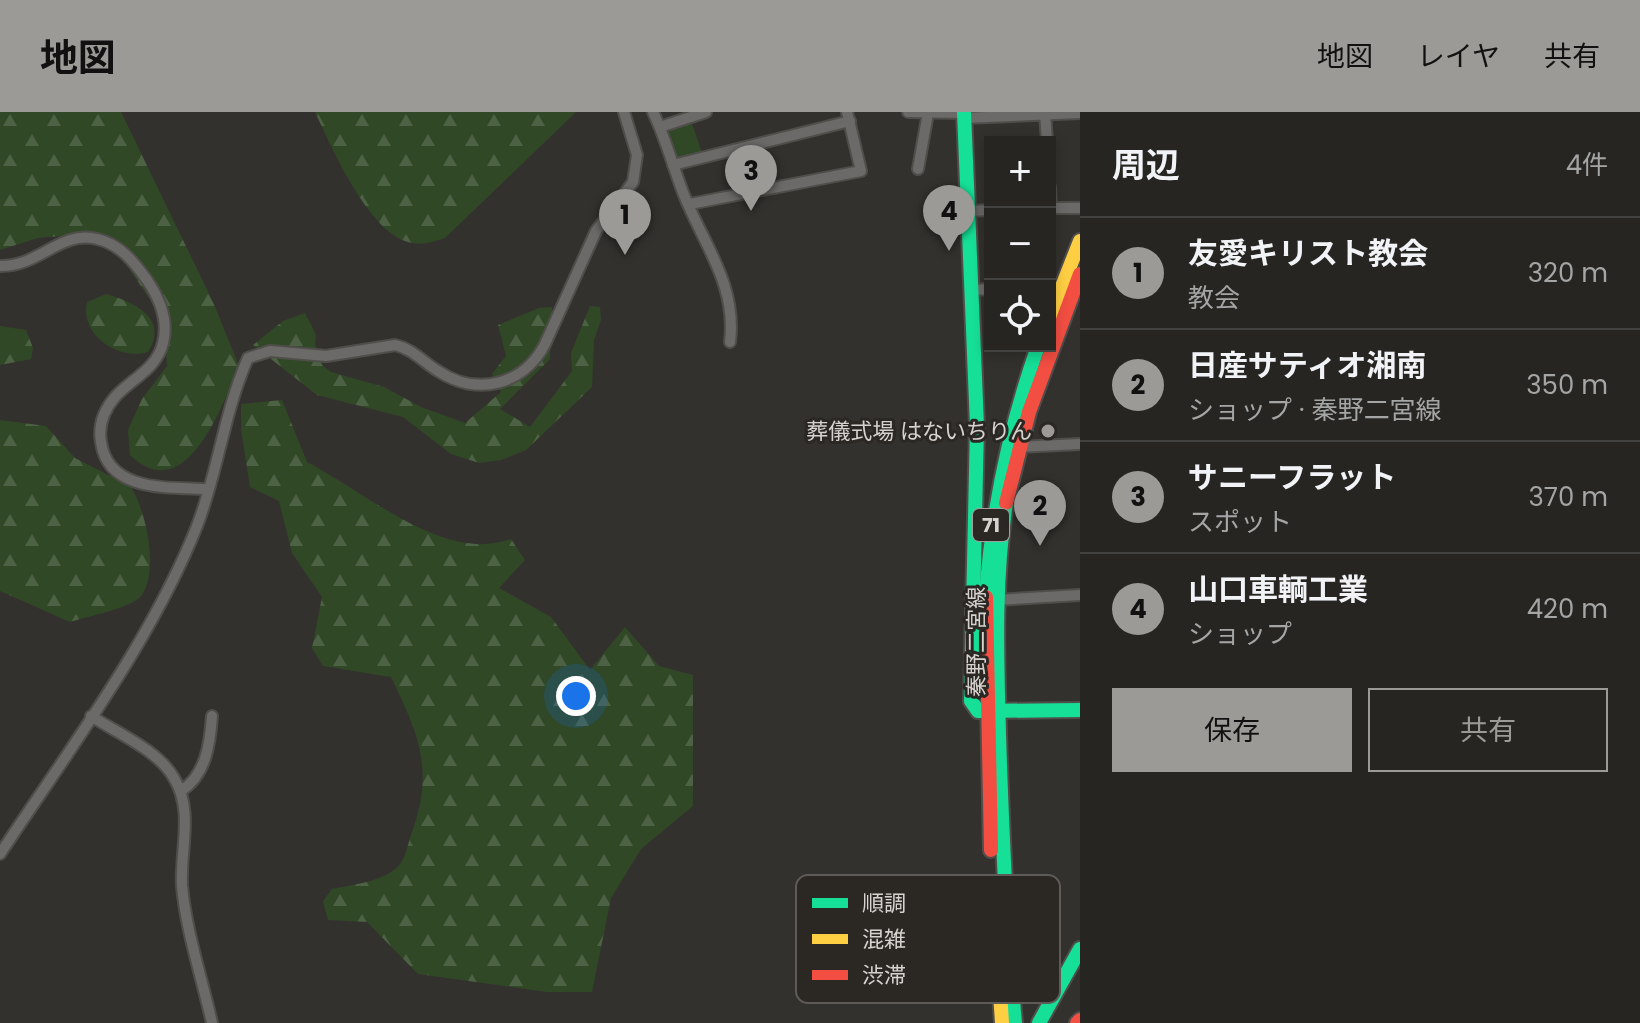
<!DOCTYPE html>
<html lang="ja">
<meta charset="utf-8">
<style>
body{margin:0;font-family:Poppins,"Noto Sans JP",sans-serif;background:#2e2d2a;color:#f1f3f6}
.controls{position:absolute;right:24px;top:24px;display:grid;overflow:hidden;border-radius:0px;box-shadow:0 4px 12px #0003}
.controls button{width:72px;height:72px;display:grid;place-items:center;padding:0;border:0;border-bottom:2px solid #424240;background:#262522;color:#f1f3f6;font:40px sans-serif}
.you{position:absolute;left:576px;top:584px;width:28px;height:28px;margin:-20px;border:6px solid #fff;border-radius:50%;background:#1a73e8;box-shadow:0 0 0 12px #1a73e833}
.badge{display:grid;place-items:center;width:52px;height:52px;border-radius:50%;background:#9c9a97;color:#111;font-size:26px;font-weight:700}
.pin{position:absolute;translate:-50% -66px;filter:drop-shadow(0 2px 4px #0008)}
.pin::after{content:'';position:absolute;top:42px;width:28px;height:24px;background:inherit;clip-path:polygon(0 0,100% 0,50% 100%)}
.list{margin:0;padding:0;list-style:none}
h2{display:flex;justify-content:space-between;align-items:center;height:104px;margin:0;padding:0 32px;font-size:34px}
h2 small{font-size:26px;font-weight:400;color:#a4a5a5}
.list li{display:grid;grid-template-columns:52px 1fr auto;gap:24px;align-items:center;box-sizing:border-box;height:112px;padding:0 32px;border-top:2px solid #424240}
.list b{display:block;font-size:30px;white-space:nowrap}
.list p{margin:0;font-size:26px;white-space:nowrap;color:#a4a5a5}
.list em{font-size:26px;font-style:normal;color:#a4a5a5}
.actions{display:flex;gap:16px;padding:24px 32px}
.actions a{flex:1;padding:18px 0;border:2px solid #9c9a97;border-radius:0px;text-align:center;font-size:28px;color:#9c9a97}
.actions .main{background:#9c9a97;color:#111}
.icon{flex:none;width:44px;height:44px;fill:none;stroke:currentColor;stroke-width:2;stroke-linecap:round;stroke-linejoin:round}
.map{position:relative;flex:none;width:1080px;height:911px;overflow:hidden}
header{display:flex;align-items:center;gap:48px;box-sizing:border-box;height:112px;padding:0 40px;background:#9c9a97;color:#111}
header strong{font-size:38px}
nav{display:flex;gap:44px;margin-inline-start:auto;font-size:28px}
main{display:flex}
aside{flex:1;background:#262522}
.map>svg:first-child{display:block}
.forest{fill:url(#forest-firs)}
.park{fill:url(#park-tufts)}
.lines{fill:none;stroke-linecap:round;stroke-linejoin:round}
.street-casing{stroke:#4f4e4b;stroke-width:14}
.fast-casing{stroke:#4f4e4b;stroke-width:18}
.slow-casing{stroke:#4f4e4b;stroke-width:18}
.jam-casing{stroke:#4f4e4b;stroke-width:18}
.street{stroke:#6c6a68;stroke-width:10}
.fast{stroke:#16e098;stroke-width:14}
.slow{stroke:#ffcf43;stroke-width:14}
.jam{stroke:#f24e42;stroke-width:14}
.poi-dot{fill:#9c9a97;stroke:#2b2723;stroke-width:3}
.labels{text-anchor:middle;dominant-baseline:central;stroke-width:6;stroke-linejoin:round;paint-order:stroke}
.shield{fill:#2b2723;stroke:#a29f9b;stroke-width:2}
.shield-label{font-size:20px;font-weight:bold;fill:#d5d2cf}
.poi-label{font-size:22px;fill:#d5d2cf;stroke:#2b2723;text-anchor:end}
.street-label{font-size:22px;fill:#d5d2cf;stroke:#2b2723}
.key{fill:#2b2723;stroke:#5e5a57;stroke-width:2}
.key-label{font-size:22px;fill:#d5d2cf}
</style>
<header>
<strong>地図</strong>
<nav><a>地図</a><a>レイヤ</a><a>共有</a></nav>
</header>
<main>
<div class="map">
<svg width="1080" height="911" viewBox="0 0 1080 911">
<defs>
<pattern id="forest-firs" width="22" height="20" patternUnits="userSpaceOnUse" patternTransform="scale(2)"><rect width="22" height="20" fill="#304825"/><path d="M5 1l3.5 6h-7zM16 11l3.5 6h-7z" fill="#4d6244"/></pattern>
<pattern id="park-tufts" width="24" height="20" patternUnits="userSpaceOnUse" patternTransform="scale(2)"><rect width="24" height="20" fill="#304825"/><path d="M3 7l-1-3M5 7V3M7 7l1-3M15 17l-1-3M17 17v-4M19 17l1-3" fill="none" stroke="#4d6244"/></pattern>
</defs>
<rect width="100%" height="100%" fill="#33312e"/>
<!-- forest -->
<g class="forest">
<path d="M0,0H121L213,190L239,254C222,294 186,397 130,343L128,318L142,287L167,254L165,210L112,131L73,123L38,126L0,138Z"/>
<path d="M315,0H576L445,126C433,130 420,134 408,130C368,119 332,36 315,0Z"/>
<path d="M106,182C134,190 169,206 148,240C119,249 79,223 87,190Z"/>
<path d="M590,194L600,195L601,208L594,228L592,275L526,338L501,348L479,351L451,342L403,305L317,283L253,233L283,209L305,201L316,223L315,232L322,253L331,260L384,275L421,295L465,311L501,280L492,262L506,244L498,213L539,196L552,195L550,247L500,297L530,315L572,259L571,241Z"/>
<path d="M0,214L26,218L33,236L31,247L0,253Z"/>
<path d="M282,288L307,350C364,379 444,452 511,427L525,448L499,476L551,505L590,558L625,515L659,554L693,563V694L641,737L611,786L592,880H547L418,862L367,810L328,808L323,789L332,777C351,773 388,769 400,752C406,745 408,731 411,723C435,658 419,623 391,565L323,554L312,536L322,485L292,441L279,389L250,375L241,317V292Z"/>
<path d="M0,308L46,314L75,346L130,374C146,396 161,465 139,486C129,496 86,505 70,510L0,479Z"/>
</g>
<!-- park -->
<path class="park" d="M691,9L703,44L679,49L675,47L665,22L668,18Z"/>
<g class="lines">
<!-- street casing -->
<g class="street-casing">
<g id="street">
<path d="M653,0C666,27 673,55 684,83C704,133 737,173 730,230"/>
<path d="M908,0L964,1"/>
<path d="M1045,0L1047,30"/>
<path d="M964,6L1080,1"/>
<path d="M660,15L706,0"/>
<path d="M673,53L850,9"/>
<path d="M918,57L928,1"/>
<path d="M1050,75L1051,96"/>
<path d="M690,92L861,59L847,0"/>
<path d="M1050,96H1080"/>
<path d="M969,99L990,98"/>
<path d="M0,154C39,155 60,118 97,127C120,132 134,150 147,168C160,187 169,208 163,231C157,257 131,267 115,285C104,298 98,313 101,330C108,381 170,375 207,377"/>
<path d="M973,178L990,177"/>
<path d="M1018,335L1080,332"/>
<path d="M996,488L1080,483"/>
<path d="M91,604C117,621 158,638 174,666C194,699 180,737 182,774C186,819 202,866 212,911"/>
<path d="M181,679C206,663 210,632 212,604"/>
<path d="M0,742C68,639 151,530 197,414C218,360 224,300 248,246L270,239L326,244L395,233C413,237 423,250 438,259C477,285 524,273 545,232L596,119L633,70L637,43L624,0"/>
</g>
</g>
<!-- fast casing -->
<g class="fast-casing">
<g id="fast">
<path d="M964,0L977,314L971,589L978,599L1080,598"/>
<path d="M1006,391C994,468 997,545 999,623C1002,719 1006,815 1015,911"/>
<path d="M986,485C992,398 1009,317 1038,234"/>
<path d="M1039,911L1080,837"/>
</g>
</g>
<!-- slow casing -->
<g class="slow-casing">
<g id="slow">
<path d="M1050,205L1080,129"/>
<path d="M998,849L1002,911"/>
</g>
</g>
<!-- jam casing -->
<g class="jam-casing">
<g id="jam">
<path d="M1006,391L1029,300L1080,162"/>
<path d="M986,485L991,738"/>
<path d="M1077,911L1080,908"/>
</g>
</g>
<!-- street -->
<use href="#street" class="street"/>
<!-- fast -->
<use href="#fast" class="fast"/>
<!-- slow -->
<use href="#slow" class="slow"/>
<!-- jam -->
<use href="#jam" class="jam"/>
</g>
<!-- markers -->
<circle class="poi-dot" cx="1048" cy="319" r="8"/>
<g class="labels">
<!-- shield labels -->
<rect class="shield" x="973" y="397" width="36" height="32" rx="6"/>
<g class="shield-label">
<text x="991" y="413">71</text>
</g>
<!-- poi labels -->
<g class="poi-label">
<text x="1032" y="319">葬儀式場 はないちりん</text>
</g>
<!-- street labels -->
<g class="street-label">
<text transform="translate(976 530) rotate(-90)">秦野二宮線</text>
</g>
</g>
<!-- legend -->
<rect x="796" y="763" width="264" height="128" rx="12" class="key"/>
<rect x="812" y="786" width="36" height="10" fill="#16e098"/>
<rect x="812" y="822" width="36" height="10" fill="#ffcf43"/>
<rect x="812" y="858" width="36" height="10" fill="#f24e42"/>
<g class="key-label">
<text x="862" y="799">順調</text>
<text x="862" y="835">混雑</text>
<text x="862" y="871">渋滞</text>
</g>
</svg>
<div class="controls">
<button>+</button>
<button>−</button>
<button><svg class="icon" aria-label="locate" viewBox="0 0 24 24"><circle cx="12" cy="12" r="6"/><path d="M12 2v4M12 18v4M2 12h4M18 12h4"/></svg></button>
</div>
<div class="you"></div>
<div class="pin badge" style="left:625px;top:143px">1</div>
<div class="pin badge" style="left:1040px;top:434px">2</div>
<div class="pin badge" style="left:751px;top:99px">3</div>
<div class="pin badge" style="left:949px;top:139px">4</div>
</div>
<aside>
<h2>周辺<small>4件</small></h2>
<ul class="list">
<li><span class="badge">1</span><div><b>友愛キリスト教会</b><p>教会</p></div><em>320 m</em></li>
<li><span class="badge">2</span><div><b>日産サティオ湘南</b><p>ショップ · 秦野二宮線</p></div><em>350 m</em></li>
<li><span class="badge">3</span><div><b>サニーフラット</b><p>スポット</p></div><em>370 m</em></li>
<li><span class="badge">4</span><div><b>山口車輌工業</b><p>ショップ</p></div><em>420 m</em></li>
</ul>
<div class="actions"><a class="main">保存</a><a>共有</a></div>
</aside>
</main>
